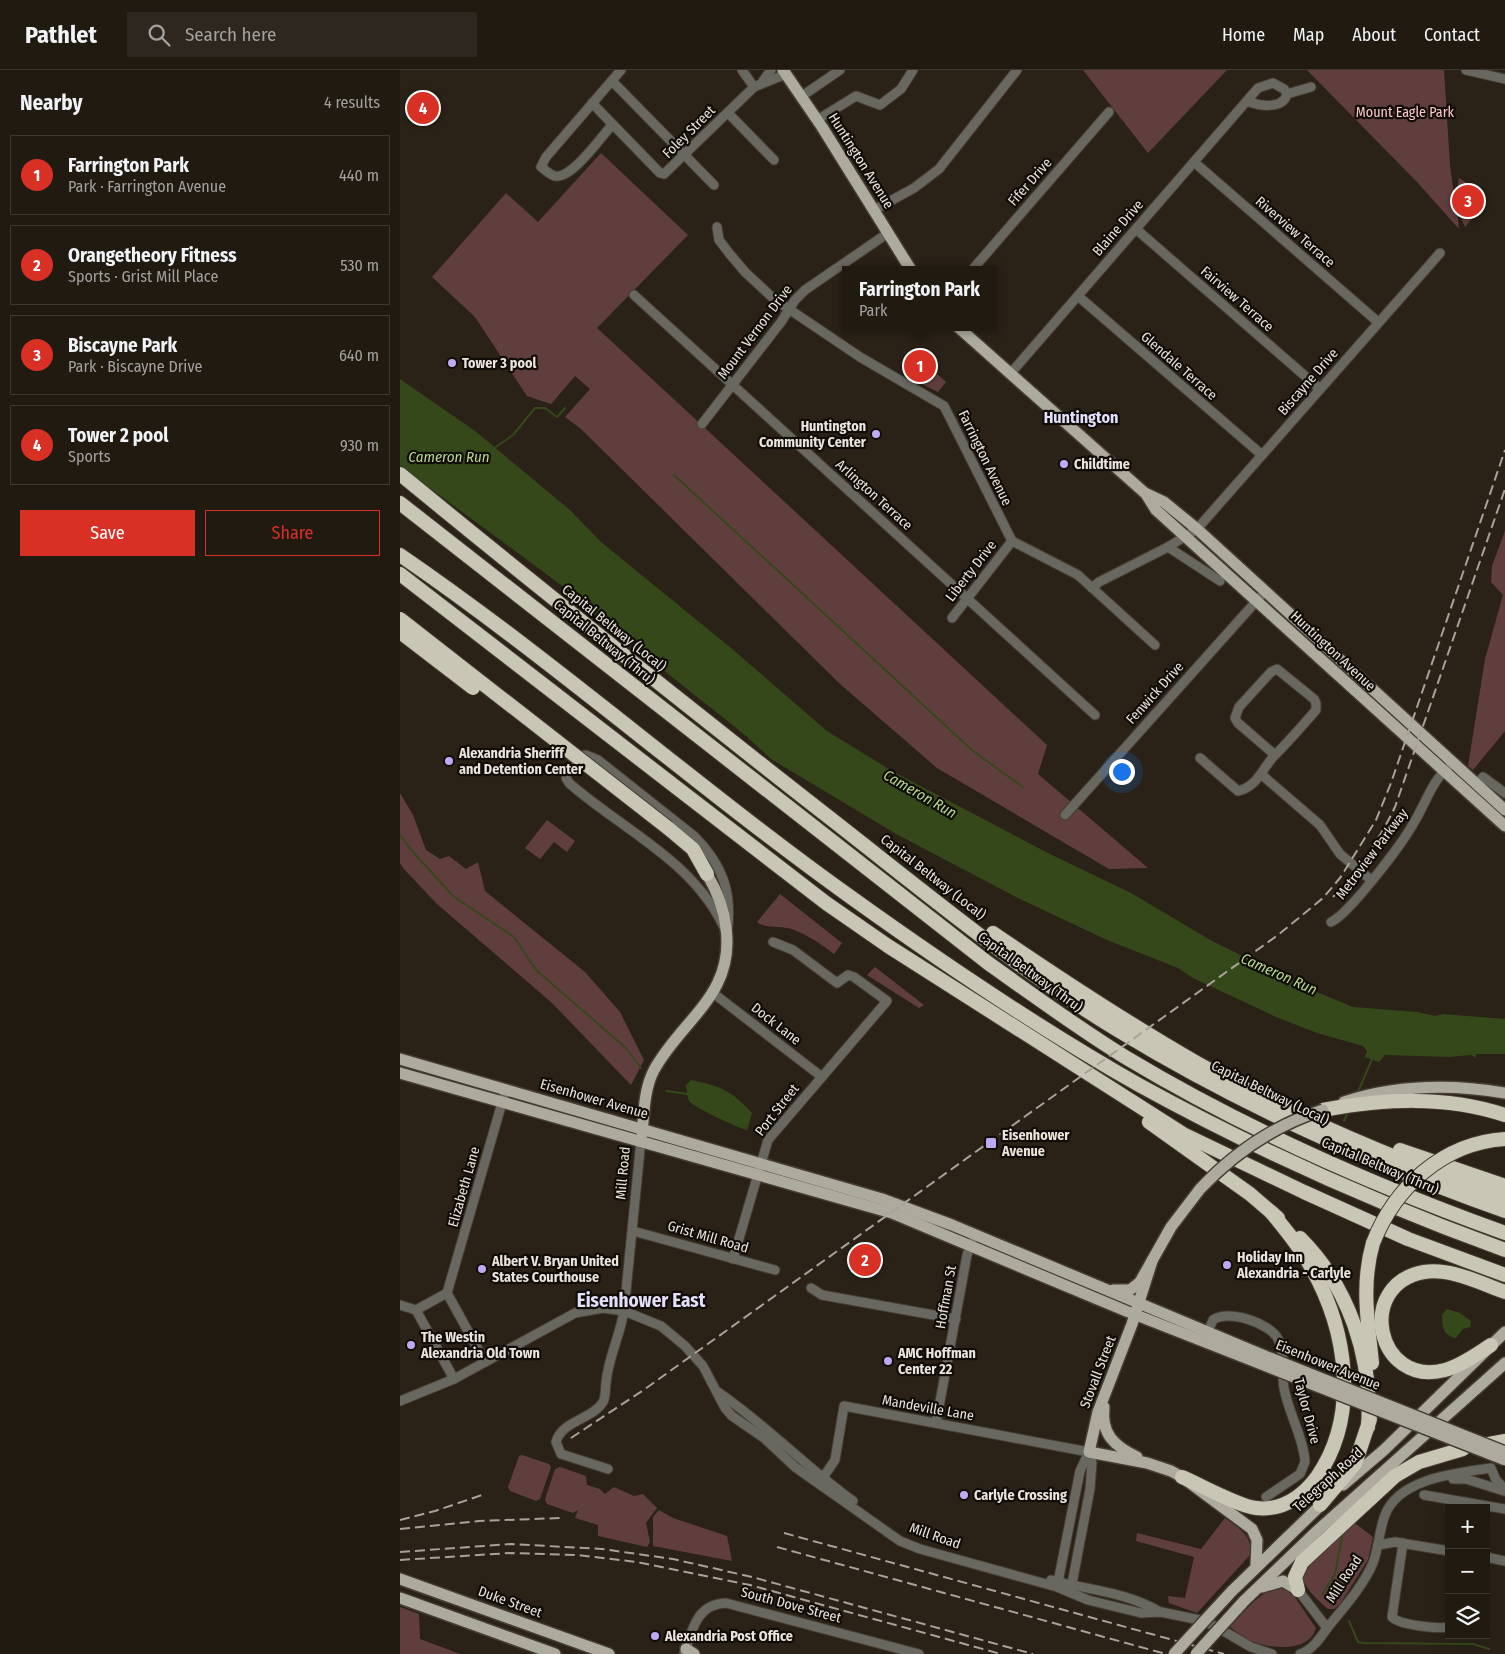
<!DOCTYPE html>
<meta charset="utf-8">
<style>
body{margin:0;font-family:"Fira Sans Condensed",sans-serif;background:#2d271f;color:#f1f3f6}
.controls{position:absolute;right:15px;bottom:15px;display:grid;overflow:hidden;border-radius:0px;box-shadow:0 5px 20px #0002}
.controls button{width:45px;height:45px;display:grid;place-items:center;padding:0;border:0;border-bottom:1px solid #3d3831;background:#201a11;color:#f1f3f6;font:25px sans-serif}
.you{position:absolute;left:721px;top:701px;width:18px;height:18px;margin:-12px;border:4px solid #fff;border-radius:50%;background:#1a73e8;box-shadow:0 0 0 8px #1a73e833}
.badge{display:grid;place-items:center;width:32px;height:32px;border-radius:50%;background:#d93025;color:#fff;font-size:16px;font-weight:700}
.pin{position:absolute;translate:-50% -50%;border:2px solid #fff;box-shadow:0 1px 5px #0006}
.popup{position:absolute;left:442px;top:196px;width:155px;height:65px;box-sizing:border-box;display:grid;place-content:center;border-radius:0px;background:#201a11;filter:drop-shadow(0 1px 4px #0005);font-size:16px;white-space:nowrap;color:#a2a19f}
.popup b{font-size:19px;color:#f1f3f6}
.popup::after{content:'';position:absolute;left:50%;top:100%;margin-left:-10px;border:10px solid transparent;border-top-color:#201a11}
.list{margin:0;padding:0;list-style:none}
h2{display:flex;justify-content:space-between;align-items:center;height:65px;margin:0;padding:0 20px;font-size:21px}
h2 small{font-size:16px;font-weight:400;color:#a2a19f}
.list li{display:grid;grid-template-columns:32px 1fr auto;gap:15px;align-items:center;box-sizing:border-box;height:80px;margin:0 10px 10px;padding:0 10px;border:1px solid #3d3831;border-radius:0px}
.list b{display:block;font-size:19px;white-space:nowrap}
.list p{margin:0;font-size:16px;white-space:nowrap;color:#a2a19f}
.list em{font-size:16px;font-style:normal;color:#a2a19f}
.actions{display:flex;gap:10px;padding:15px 20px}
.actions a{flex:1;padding:11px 0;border:1px solid #d93025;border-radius:0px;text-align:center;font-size:18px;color:#d93025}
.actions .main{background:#d93025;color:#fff}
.icon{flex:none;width:28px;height:28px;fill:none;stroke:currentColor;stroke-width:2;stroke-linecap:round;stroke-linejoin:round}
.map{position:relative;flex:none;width:1105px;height:1584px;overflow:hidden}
header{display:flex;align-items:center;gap:30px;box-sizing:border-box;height:70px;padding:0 25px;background:#201a11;border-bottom:1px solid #3d3831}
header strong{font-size:24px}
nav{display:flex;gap:28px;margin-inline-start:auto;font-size:18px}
.search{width:350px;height:45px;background:#2d271f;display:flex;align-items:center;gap:12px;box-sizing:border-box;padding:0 18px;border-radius:0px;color:#a2a19f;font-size:19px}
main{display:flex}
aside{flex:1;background:#201a11}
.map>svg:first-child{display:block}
.green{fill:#613e3e}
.water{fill:#35481a}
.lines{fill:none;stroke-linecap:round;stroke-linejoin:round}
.stream{stroke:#35481a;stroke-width:2}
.minor-casing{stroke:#453d33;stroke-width:11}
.major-casing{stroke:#453d33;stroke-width:14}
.highway-casing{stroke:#453d33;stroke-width:16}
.minor{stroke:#686760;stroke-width:9}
.major{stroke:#adab9d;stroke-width:11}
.highway{stroke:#c8c6b5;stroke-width:14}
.rail{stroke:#a9a29a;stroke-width:2;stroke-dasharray:10 5;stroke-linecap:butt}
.major-bridge-casing{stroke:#453d33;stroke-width:14;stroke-linecap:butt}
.highway-bridge-casing{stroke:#453d33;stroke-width:16;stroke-linecap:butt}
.major-bridge{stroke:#adab9d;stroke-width:11}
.highway-bridge{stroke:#c8c6b5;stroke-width:14}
.poi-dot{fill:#bea9f5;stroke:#100c07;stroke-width:2}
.labels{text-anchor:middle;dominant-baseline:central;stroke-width:4.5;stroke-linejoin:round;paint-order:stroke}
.park-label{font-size:14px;fill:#ffc8c8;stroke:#100c07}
.street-label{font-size:14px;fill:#eae4dd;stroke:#100c07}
.poi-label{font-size:14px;font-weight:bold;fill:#eae4dd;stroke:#100c07;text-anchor:start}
.water-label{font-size:15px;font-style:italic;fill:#b7d88e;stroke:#100c07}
.quarter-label{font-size:16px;font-weight:bold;fill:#e6dffc;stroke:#100c07}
.district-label{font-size:19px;font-weight:bold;fill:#e6dffc;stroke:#100c07}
</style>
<header>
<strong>Pathlet</strong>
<div class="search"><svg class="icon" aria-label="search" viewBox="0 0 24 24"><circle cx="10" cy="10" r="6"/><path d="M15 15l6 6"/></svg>Search here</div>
<nav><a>Home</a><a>Map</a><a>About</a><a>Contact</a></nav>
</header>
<main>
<aside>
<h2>Nearby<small>4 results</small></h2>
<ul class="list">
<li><span class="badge">1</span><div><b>Farrington Park</b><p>Park · Farrington Avenue</p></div><em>440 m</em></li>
<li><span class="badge">2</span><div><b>Orangetheory Fitness</b><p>Sports · Grist Mill Place</p></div><em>530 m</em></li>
<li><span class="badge">3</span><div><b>Biscayne Park</b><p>Park · Biscayne Drive</p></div><em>640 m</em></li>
<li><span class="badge">4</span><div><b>Tower 2 pool</b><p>Sports</p></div><em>930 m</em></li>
</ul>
<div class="actions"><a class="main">Save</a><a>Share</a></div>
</aside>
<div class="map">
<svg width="1105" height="1584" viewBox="0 0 1105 1584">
<rect width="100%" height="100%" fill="#2a2217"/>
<!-- green -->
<g class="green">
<path d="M683,0H827L748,83Z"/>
<path d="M907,0H1044L1050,95L1055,133L1059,108L1073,117L1080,128L1078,141L1065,157L1057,139L1059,159L1017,112Z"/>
<path d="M201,83L288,165L197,258L647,675L638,704L748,798L709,799L537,698L440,614L181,359L165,347L190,319L175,306L151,334L127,326L75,247L32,207L106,123L138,152Z"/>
<path d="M518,287L546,312L538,322L504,305Z"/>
<path d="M1105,461V661L1073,700L1068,696L1085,589L1103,525L1091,512L1092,496Z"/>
<path d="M0,723L13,745L26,780L40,789L49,786L66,799L78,792L85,821L185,902L220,942L244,990L231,1015L152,933L37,834L3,798L0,793Z"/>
<path d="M147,750L175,771L167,782L154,772L140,789L125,778Z"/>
<path d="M380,824L442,873L434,884C421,874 408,865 392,859C382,856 365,859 357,852Z"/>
<path d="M475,897L524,935L519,938L467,905Z"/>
<path d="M122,1385L149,1394L151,1397L140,1429L136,1431L110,1421L108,1417L119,1386Z"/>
<path d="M160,1397L186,1406L187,1415L200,1419L205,1424L214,1417L234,1426L243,1424L257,1438L246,1453L250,1472L247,1477L198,1466V1455L175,1448L178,1440L173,1443L147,1434L145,1429L155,1399Z"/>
<path d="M259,1440L273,1448L327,1466L332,1491L253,1476V1447Z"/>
<path d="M825,1448C839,1459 853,1465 850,1485L797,1543L769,1533L768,1526L785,1528L794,1487L736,1471L737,1463L801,1479Z"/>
<path d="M951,1450L973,1467L968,1490L940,1534L934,1539H928C920,1532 906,1520 903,1509C898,1493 940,1461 951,1450Z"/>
<path d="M882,1517L892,1523L916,1558C909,1584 866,1579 847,1569C841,1566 836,1561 830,1557C845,1541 860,1520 882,1517Z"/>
<path d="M0,1537L19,1544L20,1569L60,1584H0Z"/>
</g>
<!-- water -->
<g class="water">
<path d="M0,309L75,361L170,440L201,472L331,578L427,661L492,701L650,784L731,823L812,871L912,920L953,937L1017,942L1035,946L1043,944L1105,949V984H1076V988L1071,985L1049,987L985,985L979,992L965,987L967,981L963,976L917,963L876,947L793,908L778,898L707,870L618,828L498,765L371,689L345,665L204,553L161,515L0,396Z"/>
<path d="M291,1010C320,1016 331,1020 352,1043L347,1060C340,1059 293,1037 289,1031C287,1027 287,1020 286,1015Z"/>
<path d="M1047,1239L1060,1243L1071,1251L1070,1257L1063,1259L1056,1268C1043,1266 1042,1256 1042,1245Z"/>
</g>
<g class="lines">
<!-- stream -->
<g class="stream">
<path d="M93,379L113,365L135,338H145L157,347L165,338"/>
<path d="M274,405L573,681L623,717"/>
<path d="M0,765L13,782L53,826L114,867L136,900L226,978L241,998"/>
<path d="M266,1021L287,1024"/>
<path d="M957,1024L973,987"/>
<path d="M944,1051L948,1042"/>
<path d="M922,1525L935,1504L942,1467"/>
<path d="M949,1551L958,1572L963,1573L1073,1574L1089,1579"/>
</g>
<!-- minor casing -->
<g class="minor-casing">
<g id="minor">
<path d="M342,0L354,17"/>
<path d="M1066,0L1105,9"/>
<path d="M212,11L314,115"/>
<path d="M363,11L371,0"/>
<path d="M402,26L440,0"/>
<path d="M847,31C859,36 883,40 887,24"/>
<path d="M192,33L260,103L264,104L354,17L386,4"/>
<path d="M328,43L374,90"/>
<path d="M417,50L456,26L480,35L501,19L513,0"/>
<path d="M212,55C201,67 172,109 155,106C150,105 145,100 141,97L146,87L221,0"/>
<path d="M794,92L978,252"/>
<path d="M474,140L514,118L539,99L617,0"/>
<path d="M317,157L319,170L329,183L345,202L374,229L460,287L544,336L612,471L678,505L755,575"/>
<path d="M736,159L920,319"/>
<path d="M572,200L709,42"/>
<path d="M234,225L695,645"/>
<path d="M678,226L862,385"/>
<path d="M610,304L858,18L873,13L884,19L887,24L911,17"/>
<path d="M302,354L381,252L395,230L405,220L488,163"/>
<path d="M768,477L820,511"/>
<path d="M692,518L699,512L768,477L797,459L1040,183"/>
<path d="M552,548L612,471"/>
<path d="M186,685L198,690L294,766C323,795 333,823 327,864C297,792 225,762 169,713L166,708L168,700L180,686Z"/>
<path d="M800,688L838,721C858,717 863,696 876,684C890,670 903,655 916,640V633L914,629L877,599L871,602L839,637L835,648L838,653L875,685"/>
<path d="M862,705L920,755L940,784L971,810"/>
<path d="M1077,715L1083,707L1105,723"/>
<path d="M665,745L860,527"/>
<path d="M931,852C949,844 1002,774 1013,754C1027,732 1031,710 1053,693"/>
<path d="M313,923L422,1007"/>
<path d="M233,1161L375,1200"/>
<path d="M333,1189L368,1070L487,931L454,907L448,905L437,913L393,880L373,872"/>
<path d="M411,1218L422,1225L556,1249"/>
<path d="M47,1223L106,1019"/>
<path d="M47,1223L85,1292"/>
<path d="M0,1235L16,1240L47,1223"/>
<path d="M16,1240L54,1309"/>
<path d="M808,1261L813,1250C828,1239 870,1253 878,1269C886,1284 881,1303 884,1318C888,1342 904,1369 905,1392L900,1404L866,1427"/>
<path d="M318,1322C366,1355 406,1397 453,1431"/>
<path d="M0,1331L54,1309L175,1243L203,1238L224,1241L261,1256L285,1276L303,1296L325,1338L332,1346L364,1368L395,1397L500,1471L520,1479L657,1517L688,1530L741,1543L761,1542L800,1550L815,1556L851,1577L872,1584"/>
<path d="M536,1353L567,1185L572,1172"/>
<path d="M208,1399L161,1384L156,1372C162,1350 192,1350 203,1332C206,1327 205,1319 206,1313C208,1288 220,1266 224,1241L241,1070"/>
<path d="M1053,1409H1066L1104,1421"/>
<path d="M420,1412L435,1390L444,1336L689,1382"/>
<path d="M1024,1425L1105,1439"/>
<path d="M1003,1473L992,1547C999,1555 1037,1559 1049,1557"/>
<path d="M978,1475L995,1472L1049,1481"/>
<path d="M1086,1487L1105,1491"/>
<path d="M651,1510C688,1520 727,1522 760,1542"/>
<path d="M657,1517L680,1401L689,1382"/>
<path d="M671,1519L690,1419L692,1393L689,1382"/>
<path d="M898,1520L927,1558"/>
<path d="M284,1584C292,1561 296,1534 326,1533L519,1584"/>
<path d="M900,1584C915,1579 922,1564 932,1552C947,1534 964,1514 973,1493C979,1477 979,1460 985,1445C999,1408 1057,1403 1091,1398L1096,1410L1105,1419"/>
</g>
</g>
<!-- major casing -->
<g class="major-casing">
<g id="major">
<path d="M383,0L422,57L511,200"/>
<path d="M558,257L746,424L756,440L1105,756"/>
<path d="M747,424L764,432L797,459L1105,740"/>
<path d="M0,989L482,1129L552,1155L865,1286"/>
<path d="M0,1003L492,1143L726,1241L861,1294"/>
<path d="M944,1032C996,1015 1051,1014 1105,1023"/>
<path d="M242,1064C244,1043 244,1019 254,1000C282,949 335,925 326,858C324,838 317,821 307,804"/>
<path d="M752,1191L732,1254L698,1342L689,1382L747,1393L771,1401L782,1407L852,1459L857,1470L856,1496"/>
<path d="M713,1220H730L740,1212L771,1157L800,1119"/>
<path d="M704,1337C701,1364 714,1376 737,1387"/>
<path d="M943,1415L984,1380L1105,1262"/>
<path d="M0,1509L209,1584"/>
<path d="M862,1517L883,1511L898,1520"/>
<path d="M832,1521L925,1431"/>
<path d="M0,1528L155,1584"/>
<path d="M844,1531L917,1461L1105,1293"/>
<path d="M286,1579L294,1584"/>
</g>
</g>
<!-- highway casing -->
<g class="highway-casing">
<g id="highway">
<path d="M0,404C144,522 289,638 435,752C527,824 617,899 716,959C839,1034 970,1093 1105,1141"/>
<path d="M0,433L588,893C633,925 678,958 725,987C845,1059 974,1116 1105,1163"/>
<path d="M0,485C156,592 298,718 452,828C544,894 640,959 739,1015C857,1080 978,1134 1105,1180"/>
<path d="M0,504L426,833L488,876L783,1064L904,1122L1008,1169L1105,1205"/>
<path d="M268,758L293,779L307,804"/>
<path d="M593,863C659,908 727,953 797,993C895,1048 999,1091 1105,1129"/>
<path d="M923,1040C984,1029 1045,1025 1105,1045"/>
<path d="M749,1052L850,1124L878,1148"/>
<path d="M1000,1080L1105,1116"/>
<path d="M900,1168C949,1217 973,1288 968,1357"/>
<path d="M1091,1275C1077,1284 1061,1296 1045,1300C976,1318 955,1214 1024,1202C1051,1198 1080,1213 1105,1222"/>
<path d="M972,1293C968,1252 961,1214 973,1173"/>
<path d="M1078,1376L1105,1371"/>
<path d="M782,1407C801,1415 838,1436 856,1438C882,1441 902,1427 917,1407C960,1345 947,1260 911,1197C900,1177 886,1160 871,1142"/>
<path d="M920,1435L955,1394L970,1349"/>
<path d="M898,1520L895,1507L902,1492L995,1406L1019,1392L1063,1379"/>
</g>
</g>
<!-- minor -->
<use href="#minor" class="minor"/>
<!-- major -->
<use href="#major" class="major"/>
<!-- highway -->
<use href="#highway" class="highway"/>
<!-- rail -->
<g class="rail">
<path d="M933,827C959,800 979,770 995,737L1105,419"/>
<path d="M171,1368L245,1319L878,865L923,828L940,808L976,750L991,713L1105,380"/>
<path d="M0,1450L35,1441L85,1424"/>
<path d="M0,1459L79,1451L160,1448"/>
<path d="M384,1463L824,1584"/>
<path d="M377,1477L766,1584"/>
<path d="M0,1482L111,1474L202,1479L273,1489L352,1507L633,1584"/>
<path d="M0,1490L110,1483L177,1485L237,1492L350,1515L601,1584"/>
</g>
<!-- major-bridge casing -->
<g class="major-bridge-casing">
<g id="major-bridge">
<path d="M800,1119C835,1082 874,1055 923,1040"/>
<path d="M865,1286L1105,1382"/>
<path d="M861,1294L1105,1390"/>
<path d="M774,1584L832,1521"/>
<path d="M796,1584L844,1531"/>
</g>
</g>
<!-- highway-bridge casing -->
<g class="highway-bridge-casing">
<g id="highway-bridge">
<path d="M0,549L268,758"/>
<path d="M0,562L73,618"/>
<path d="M973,1173C995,1117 1043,1073 1105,1069"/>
</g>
</g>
<!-- major-bridge -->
<use href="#major-bridge" class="major-bridge"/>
<!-- highway-bridge -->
<use href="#highway-bridge" class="highway-bridge"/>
</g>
<!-- markers -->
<g class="poi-dot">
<circle cx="52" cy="293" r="5"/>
<circle cx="476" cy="364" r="5"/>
<circle cx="664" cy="394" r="5"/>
<circle cx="49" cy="691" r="5"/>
<rect x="585" y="1067" width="12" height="12" rx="2.5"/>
<circle cx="827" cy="1195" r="5"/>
<circle cx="82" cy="1199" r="5"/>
<circle cx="11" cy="1275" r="5"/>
<circle cx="488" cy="1291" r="5"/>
<circle cx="564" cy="1425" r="5"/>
<circle cx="255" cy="1566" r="5"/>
</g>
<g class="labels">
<!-- park labels -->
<g class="park-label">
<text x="1005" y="42">Mount Eagle Park</text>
</g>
<!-- street labels -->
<g class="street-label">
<text transform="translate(289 62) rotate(-45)">Foley Street</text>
<text transform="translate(461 91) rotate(58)">Huntington Avenue</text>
<text transform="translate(630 112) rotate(-49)">Fifer Drive</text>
<text transform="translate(718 158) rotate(-49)">Blaine Drive</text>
<text transform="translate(895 162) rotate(41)">Riverview Terrace</text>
<text transform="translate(837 229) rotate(41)">Fairview Terrace</text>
<text transform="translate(355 262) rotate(-53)">Mount Vernon Drive</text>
<text transform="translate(779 296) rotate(41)">Glendale Terrace</text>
<text transform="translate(908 312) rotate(-49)">Biscayne Drive</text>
<text transform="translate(585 388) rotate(64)">Farrington Avenue</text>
<text transform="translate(474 425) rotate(42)">Arlington Terrace</text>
<text transform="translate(571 501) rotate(-52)">Liberty Drive</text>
<text transform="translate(214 558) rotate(39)">Capital Beltway (Local)</text>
<text transform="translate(204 572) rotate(39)">Capital Beltway (Thru)</text>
<text transform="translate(933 581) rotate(43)">Huntington Avenue</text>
<text transform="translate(755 623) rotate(-48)">Fenwick Drive</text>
<text transform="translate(972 784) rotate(-53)">Metroview Parkway</text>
<text transform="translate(533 807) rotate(38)">Capital Beltway (Local)</text>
<text transform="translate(630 902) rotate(36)">Capital Beltway (Thru)</text>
<text transform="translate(376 954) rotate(38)">Dock Lane</text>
<text transform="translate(870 1023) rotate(26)">Capital Beltway (Local)</text>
<text transform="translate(194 1029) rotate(16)">Eisenhower Avenue</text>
<text transform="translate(377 1040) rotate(-52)">Port Street</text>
<text transform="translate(980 1096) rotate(23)">Capital Beltway (Thru)</text>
<text transform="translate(223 1103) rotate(-85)">Mill Road</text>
<text transform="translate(64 1117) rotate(-74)">Elizabeth Lane</text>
<text transform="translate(308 1167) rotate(16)">Grist Mill Road</text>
<text transform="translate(546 1227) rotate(-80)">Hoffman St</text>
<text transform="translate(928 1295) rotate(22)">Eisenhower Avenue</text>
<text transform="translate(698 1302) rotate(-69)">Stovall Street</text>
<text transform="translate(528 1338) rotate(10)">Mandeville Lane</text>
<text transform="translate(907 1341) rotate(75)">Taylor Drive</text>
<text transform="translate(928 1410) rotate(-42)">Telegraph Road</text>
<text transform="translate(535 1466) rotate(19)">Mill Road</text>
<text transform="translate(944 1509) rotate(-57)">Mill Road</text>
<text transform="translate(110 1532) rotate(20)">Duke Street</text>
<text transform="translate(391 1535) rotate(15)">South Dove Street</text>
</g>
<!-- poi labels -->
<g class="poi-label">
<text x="62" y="293">Tower 3 pool</text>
<text x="466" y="356" text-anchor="end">Huntington<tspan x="466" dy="16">Community Center</tspan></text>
<text x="674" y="394">Childtime</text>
<text x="59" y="683">Alexandria Sheriff<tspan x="59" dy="16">and Detention Center</tspan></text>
<text x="602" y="1065">Eisenhower<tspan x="602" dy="16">Avenue</tspan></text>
<text x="837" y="1187">Holiday Inn<tspan x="837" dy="16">Alexandria - Carlyle</tspan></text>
<text x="92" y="1191">Albert V. Bryan United<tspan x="92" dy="16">States Courthouse</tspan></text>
<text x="21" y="1267">The Westin<tspan x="21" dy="16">Alexandria Old Town</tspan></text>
<text x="498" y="1283">AMC Hoffman<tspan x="498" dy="16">Center 22</tspan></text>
<text x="574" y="1425">Carlyle Crossing</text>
<text x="265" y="1566">Alexandria Post Office</text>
</g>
<!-- water labels -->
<g class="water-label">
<text x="49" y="387">Cameron Run</text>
<text transform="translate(520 724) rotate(30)">Cameron Run</text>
<text transform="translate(879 904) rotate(24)">Cameron Run</text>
</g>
<!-- quarter labels -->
<g class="quarter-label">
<text x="681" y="347">Huntington</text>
</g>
<!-- district labels -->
<g class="district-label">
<text x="241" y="1230">Eisenhower East</text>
</g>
</g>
</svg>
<div class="controls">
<button>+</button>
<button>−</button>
<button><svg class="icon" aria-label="layers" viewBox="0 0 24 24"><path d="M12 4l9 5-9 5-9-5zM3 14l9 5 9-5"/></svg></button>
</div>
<div class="you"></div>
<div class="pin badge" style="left:520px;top:296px">1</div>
<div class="popup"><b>Farrington Park</b>Park</div>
<div class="pin badge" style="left:465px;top:1190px">2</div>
<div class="pin badge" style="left:1068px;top:131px">3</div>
<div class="pin badge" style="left:23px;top:38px">4</div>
</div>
</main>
